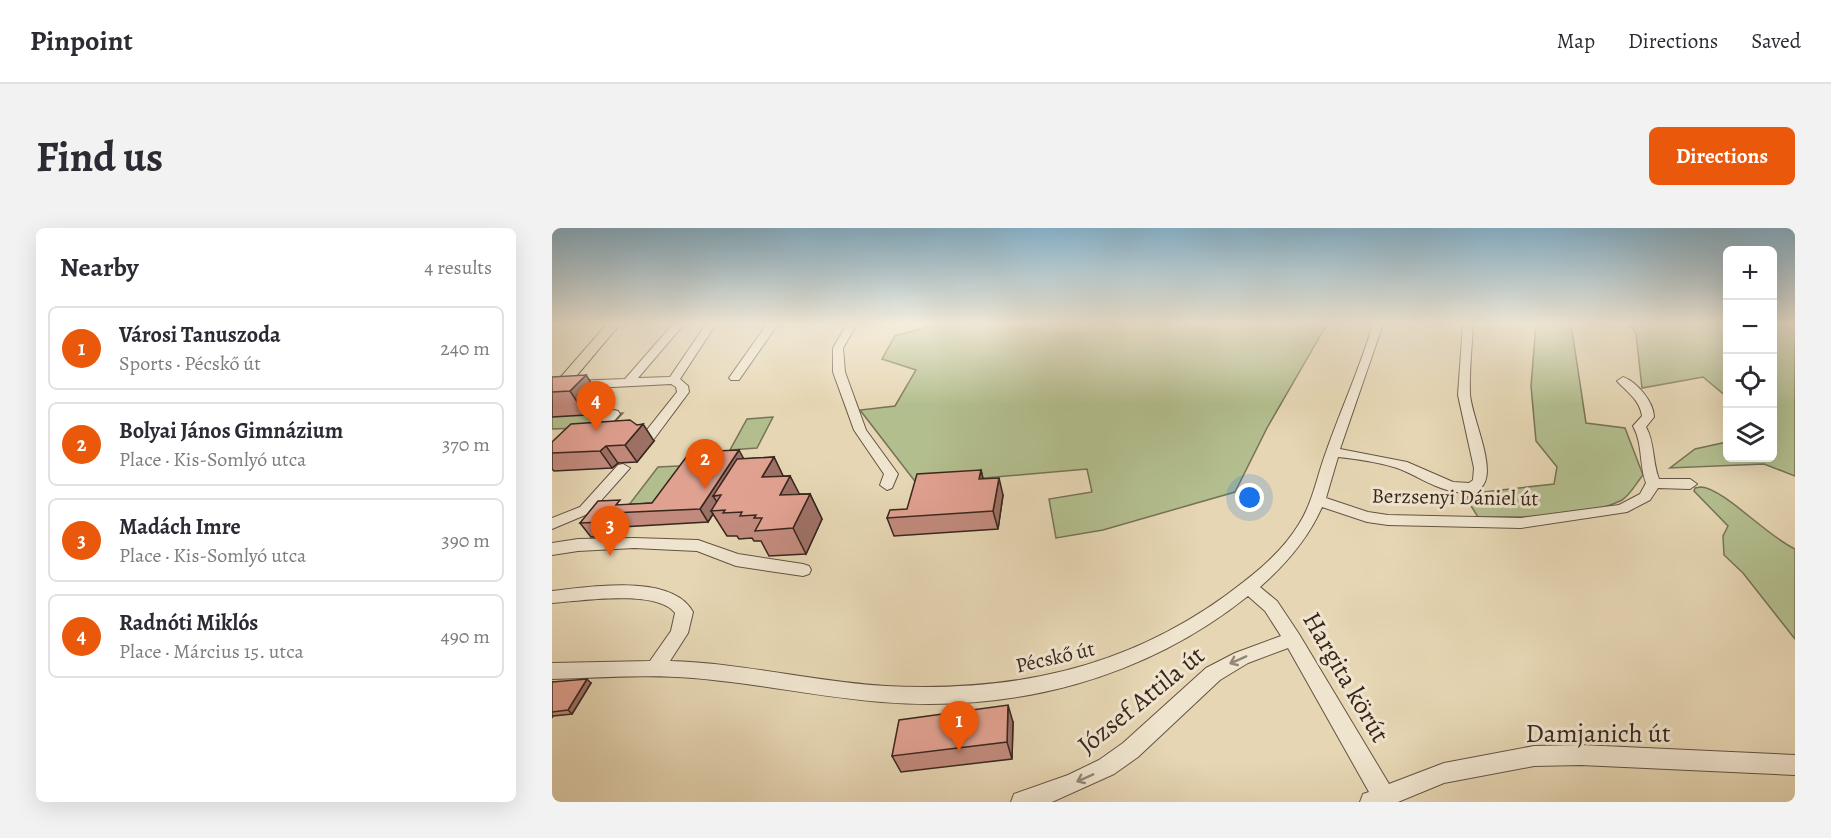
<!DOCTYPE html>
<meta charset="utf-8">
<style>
body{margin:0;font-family:Alegreya,serif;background:#f2f2f3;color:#2b2b33}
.controls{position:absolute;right:18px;top:18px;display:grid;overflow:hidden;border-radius:9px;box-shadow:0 6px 24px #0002}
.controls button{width:54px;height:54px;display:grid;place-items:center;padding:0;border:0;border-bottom:2px solid #e1e1e2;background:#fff;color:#2b2b33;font:30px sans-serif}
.you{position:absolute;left:698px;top:270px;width:21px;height:21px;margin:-15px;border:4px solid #fff;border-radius:50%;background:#1a73e8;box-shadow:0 0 0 9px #1a73e833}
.badge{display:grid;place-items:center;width:39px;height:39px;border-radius:50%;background:#ea580c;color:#fff;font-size:20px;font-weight:700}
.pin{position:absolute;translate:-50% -50px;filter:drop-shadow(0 2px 3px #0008)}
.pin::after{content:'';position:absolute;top:32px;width:21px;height:18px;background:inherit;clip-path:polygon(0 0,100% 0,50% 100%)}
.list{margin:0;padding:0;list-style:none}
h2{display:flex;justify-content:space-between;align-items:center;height:78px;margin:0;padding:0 24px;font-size:26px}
h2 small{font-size:20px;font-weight:400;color:#7c7c81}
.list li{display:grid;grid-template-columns:39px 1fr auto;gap:18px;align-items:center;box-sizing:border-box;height:84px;margin:0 12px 12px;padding:0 12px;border:2px solid #e1e1e2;border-radius:9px}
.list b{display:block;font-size:22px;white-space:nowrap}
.list p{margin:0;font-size:20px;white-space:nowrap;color:#7c7c81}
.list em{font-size:20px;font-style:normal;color:#7c7c81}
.icon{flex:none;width:33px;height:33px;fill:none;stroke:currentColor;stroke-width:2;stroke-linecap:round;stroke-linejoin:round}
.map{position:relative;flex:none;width:1243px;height:574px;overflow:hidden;border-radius:9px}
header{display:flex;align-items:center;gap:36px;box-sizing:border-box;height:84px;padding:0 30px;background:#fff;border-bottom:2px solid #e1e1e2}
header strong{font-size:28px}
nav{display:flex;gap:33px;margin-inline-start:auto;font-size:21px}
.intro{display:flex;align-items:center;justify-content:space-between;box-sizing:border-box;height:144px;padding:0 36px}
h1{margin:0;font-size:42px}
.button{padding:15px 27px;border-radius:9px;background:#ea580c;color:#fff;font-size:21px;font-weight:700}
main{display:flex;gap:36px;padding:0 36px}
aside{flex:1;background:#fff;border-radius:9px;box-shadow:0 6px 24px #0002}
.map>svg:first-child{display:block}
.green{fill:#b3be8e;stroke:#767256;stroke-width:1.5}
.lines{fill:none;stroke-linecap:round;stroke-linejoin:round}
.minor-casing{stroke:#645343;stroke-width:2}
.major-casing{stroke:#39271e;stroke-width:2}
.minor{fill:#efe4ce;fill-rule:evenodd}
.major{fill:#e6d6b3;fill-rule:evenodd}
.wall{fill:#c28a7d;stroke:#39271e;stroke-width:1.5}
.shaded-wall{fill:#9e7166;stroke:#39271e;stroke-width:1.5}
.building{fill:#e1a191;stroke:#39271e;stroke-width:1.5}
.oneway{stroke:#948676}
.labels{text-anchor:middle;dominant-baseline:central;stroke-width:6;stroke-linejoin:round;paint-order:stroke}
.street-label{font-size:21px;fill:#39271e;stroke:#efe4ce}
.near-street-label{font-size:26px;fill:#39271e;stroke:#efe4ce}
</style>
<header>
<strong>Pinpoint</strong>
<nav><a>Map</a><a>Directions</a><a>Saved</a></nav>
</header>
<div class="intro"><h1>Find us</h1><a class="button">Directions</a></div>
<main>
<aside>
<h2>Nearby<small>4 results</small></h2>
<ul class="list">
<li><span class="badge">1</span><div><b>Városi Tanuszoda</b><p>Sports · Pécskő út</p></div><em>240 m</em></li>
<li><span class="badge">2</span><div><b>Bolyai János Gimnázium</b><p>Place · Kis-Somlyó utca</p></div><em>370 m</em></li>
<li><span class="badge">3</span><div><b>Madách Imre</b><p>Place · Kis-Somlyó utca</p></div><em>390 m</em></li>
<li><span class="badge">4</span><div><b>Radnóti Miklós</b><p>Place · Március 15. utca</p></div><em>490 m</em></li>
</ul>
</aside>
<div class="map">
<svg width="1243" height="574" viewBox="0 0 1243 574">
<rect width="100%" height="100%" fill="#e6d6b3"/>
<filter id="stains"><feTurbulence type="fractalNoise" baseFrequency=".00333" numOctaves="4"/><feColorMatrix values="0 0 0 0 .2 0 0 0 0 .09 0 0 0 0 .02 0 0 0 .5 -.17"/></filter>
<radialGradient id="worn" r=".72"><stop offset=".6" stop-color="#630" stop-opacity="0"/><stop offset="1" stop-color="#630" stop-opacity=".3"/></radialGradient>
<!-- green -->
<g class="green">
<path d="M386,96H775L715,200L683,264L551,302L504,310L497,271L540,264L535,241L365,256L308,182L343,178L364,142L330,131L343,108Z"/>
<path d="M984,96H1019L1034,195L1073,200L1091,247C1085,254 1078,267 1070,272C1034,291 967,289 926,289L914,270L922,265L1002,256L1005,239L984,213L979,158Z"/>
<path d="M1078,96H1175V169L1151,149L1090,160L1084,106Z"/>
<path d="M1221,96H1243V248L1212,236L1118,240L1143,221L1175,214L1176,230H1220Z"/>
<path d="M71,185L58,199L0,201V188Z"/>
<path d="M221,189L205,220L178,222L195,191Z"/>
<path d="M146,237L109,288L70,286L106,239Z"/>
<path d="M1149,259C1171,260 1216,309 1243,321V411L1191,345L1172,327L1171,308L1176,298L1142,263L1143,260Z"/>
</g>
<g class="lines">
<!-- minor casing -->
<g class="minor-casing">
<g id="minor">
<path d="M121,96H132L86,150L118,149L154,96H164L128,151L136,158L137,164L102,211L97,212L90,208L125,164L124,159L119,156L22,161L16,157L22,153L73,151Z"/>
<path d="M215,96H226L187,152H179L177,150Z"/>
<path d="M295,96H305L291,120L293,144L314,202L346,246L340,260L335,262L328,257L332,246L302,202L281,144V120Z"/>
<path d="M821,96H831L788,221L855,234L901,254L917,255L921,252L922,240L906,167L911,96H921C920,119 917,143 918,166C920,198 967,281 895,262C877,257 862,246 845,240C826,234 805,231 786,229L774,270L816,284L836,287L969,290L1067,277L1088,266L1094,255C1087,236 1091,216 1081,198L1090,188C1088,172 1075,164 1065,153L1071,149C1085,154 1102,174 1102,189L1094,199C1103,215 1100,233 1107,251H1138L1145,256L1138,261L1106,260L1098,272L1075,284L969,300L836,297L815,294L770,279C756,311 734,336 708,359L725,373L747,406L837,556L892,535L982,518L1029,517L1243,527V547L1029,537L982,538L892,555L846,574H808L811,566L817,564L736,420L696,435L668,452L586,529L562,546L500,574H459L462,566L516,547L547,532L571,515L654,440L683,425L729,408L713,383L696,368C592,451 462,485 330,474C266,469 204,455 141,450C94,446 47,450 0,451V435L98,433L119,403L123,385C105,361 28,373 0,375V363C37,359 120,345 141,384L136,405L118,433C191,435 262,454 334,458C459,464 570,442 673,368C700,348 729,326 747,296C761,274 765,248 774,224C789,181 808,140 821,96Z"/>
<path d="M62,182L66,183L68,186L54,202H44L43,199C47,193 54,184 62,182Z"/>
<path d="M71,236L78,240L38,285L0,301V290L28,279L66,237Z"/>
<path d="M82,310L146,312L186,326L251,336L257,338L259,342L257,346L251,348L184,338L145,323L82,320L26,323L0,327V315L26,311Z"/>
</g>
</g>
<!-- major casing -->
<g class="major-casing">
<path id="major" d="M55,96H68L5,171L0,172V159Z"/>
</g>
<!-- minor -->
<use href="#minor" class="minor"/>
<!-- major -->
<use href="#major" class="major"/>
</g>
<!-- wall -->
<g class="wall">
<path d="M0,149L50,171L34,187L0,189Z"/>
<path d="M102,213L85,234L66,235L60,240L2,243L0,241V214Z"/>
<path d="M222,229L231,248H238L247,266H258L270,291L254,326L217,328L209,313H202L200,310L187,311L185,308H175L161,286L156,294L69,299L62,308L39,309L28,295L71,277L100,275L192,231Z"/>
<path d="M429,242L431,251L451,267L446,301L342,308L335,290L355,281Z"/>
<path d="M0,454L39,455L20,486L1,488L0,490Z"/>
<path d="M461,494L460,531L349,544L340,528Z"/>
</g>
<!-- shaded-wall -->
<g class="shaded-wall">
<path d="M34,147L50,171L34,187L18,163Z"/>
<path d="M91,196L102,213L85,234L73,217Z"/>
<path d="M54,218L66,235L60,240L48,223Z"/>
<path d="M187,222L194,235L169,267L161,268L167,277L159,283L161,286L156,294L148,281Z"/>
<path d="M222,229L234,254L210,249Z"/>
<path d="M429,242L433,260L427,251Z"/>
<path d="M238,248L251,273L228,267Z"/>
<path d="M447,250L451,267L446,301L441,283Z"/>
<path d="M258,266L270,291L254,326L241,300Z"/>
<path d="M59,285L69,299L62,308L52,294Z"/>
<path d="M35,451L39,455L20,486L16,482Z"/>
<path d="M456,477L461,494L460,531L455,514Z"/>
</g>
<!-- building -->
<g class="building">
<path d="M34,147L18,163L0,164V149Z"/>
<path d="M78,192L85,197L91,196L73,217L54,218L48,223L0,225V214L19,196Z"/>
<path d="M187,222L148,281L59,285L52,294L28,295L46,273L68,272L64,277L100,275L138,224Z"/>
<path d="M222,229L210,249L238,248L228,267L258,266L241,300L203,303L210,290H202L204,287L188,288L190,284L171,285L173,282L159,283L169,267L161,268L185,231Z"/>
<path d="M429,242L427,251L447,250L441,283L335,290L338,282L355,281L365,246Z"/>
<path d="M35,451L16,482L0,484V454Z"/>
<path d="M456,477L455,514L340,528L347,492Z"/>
</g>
<!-- one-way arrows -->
<defs><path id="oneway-shaft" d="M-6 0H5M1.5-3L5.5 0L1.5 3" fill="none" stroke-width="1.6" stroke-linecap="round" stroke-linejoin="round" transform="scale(1.5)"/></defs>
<g class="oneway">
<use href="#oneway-shaft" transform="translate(686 432) rotate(156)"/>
<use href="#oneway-shaft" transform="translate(533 550) rotate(156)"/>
</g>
<!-- sky -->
<linearGradient id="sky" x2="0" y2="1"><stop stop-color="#87b6d1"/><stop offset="0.54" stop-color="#f4eddd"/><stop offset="1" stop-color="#f4eddd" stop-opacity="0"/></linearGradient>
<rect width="1243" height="177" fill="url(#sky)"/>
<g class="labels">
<!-- street labels -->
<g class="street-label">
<text transform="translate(903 269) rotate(1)">Berzsenyi Dániel út</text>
<text transform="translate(503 429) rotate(-13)">Pécskő út</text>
</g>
<!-- near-street labels -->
<g class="near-street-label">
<text transform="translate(794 449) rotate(60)">Hargita körút</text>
<text transform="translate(589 472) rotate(-39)">József Attila út</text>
<text x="1046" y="505">Damjanich út</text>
</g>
</g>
<rect width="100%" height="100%" filter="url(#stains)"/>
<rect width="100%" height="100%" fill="url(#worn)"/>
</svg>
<div class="controls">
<button>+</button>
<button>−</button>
<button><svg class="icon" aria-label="locate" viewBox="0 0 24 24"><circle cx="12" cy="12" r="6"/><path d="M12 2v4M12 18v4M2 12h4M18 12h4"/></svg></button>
<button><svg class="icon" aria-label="layers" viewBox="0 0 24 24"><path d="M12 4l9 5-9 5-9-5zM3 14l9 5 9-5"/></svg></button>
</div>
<div class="you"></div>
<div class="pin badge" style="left:407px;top:523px">1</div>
<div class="pin badge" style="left:153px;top:261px">2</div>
<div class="pin badge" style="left:58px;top:328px">3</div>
<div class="pin badge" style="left:44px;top:203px">4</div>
</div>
</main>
